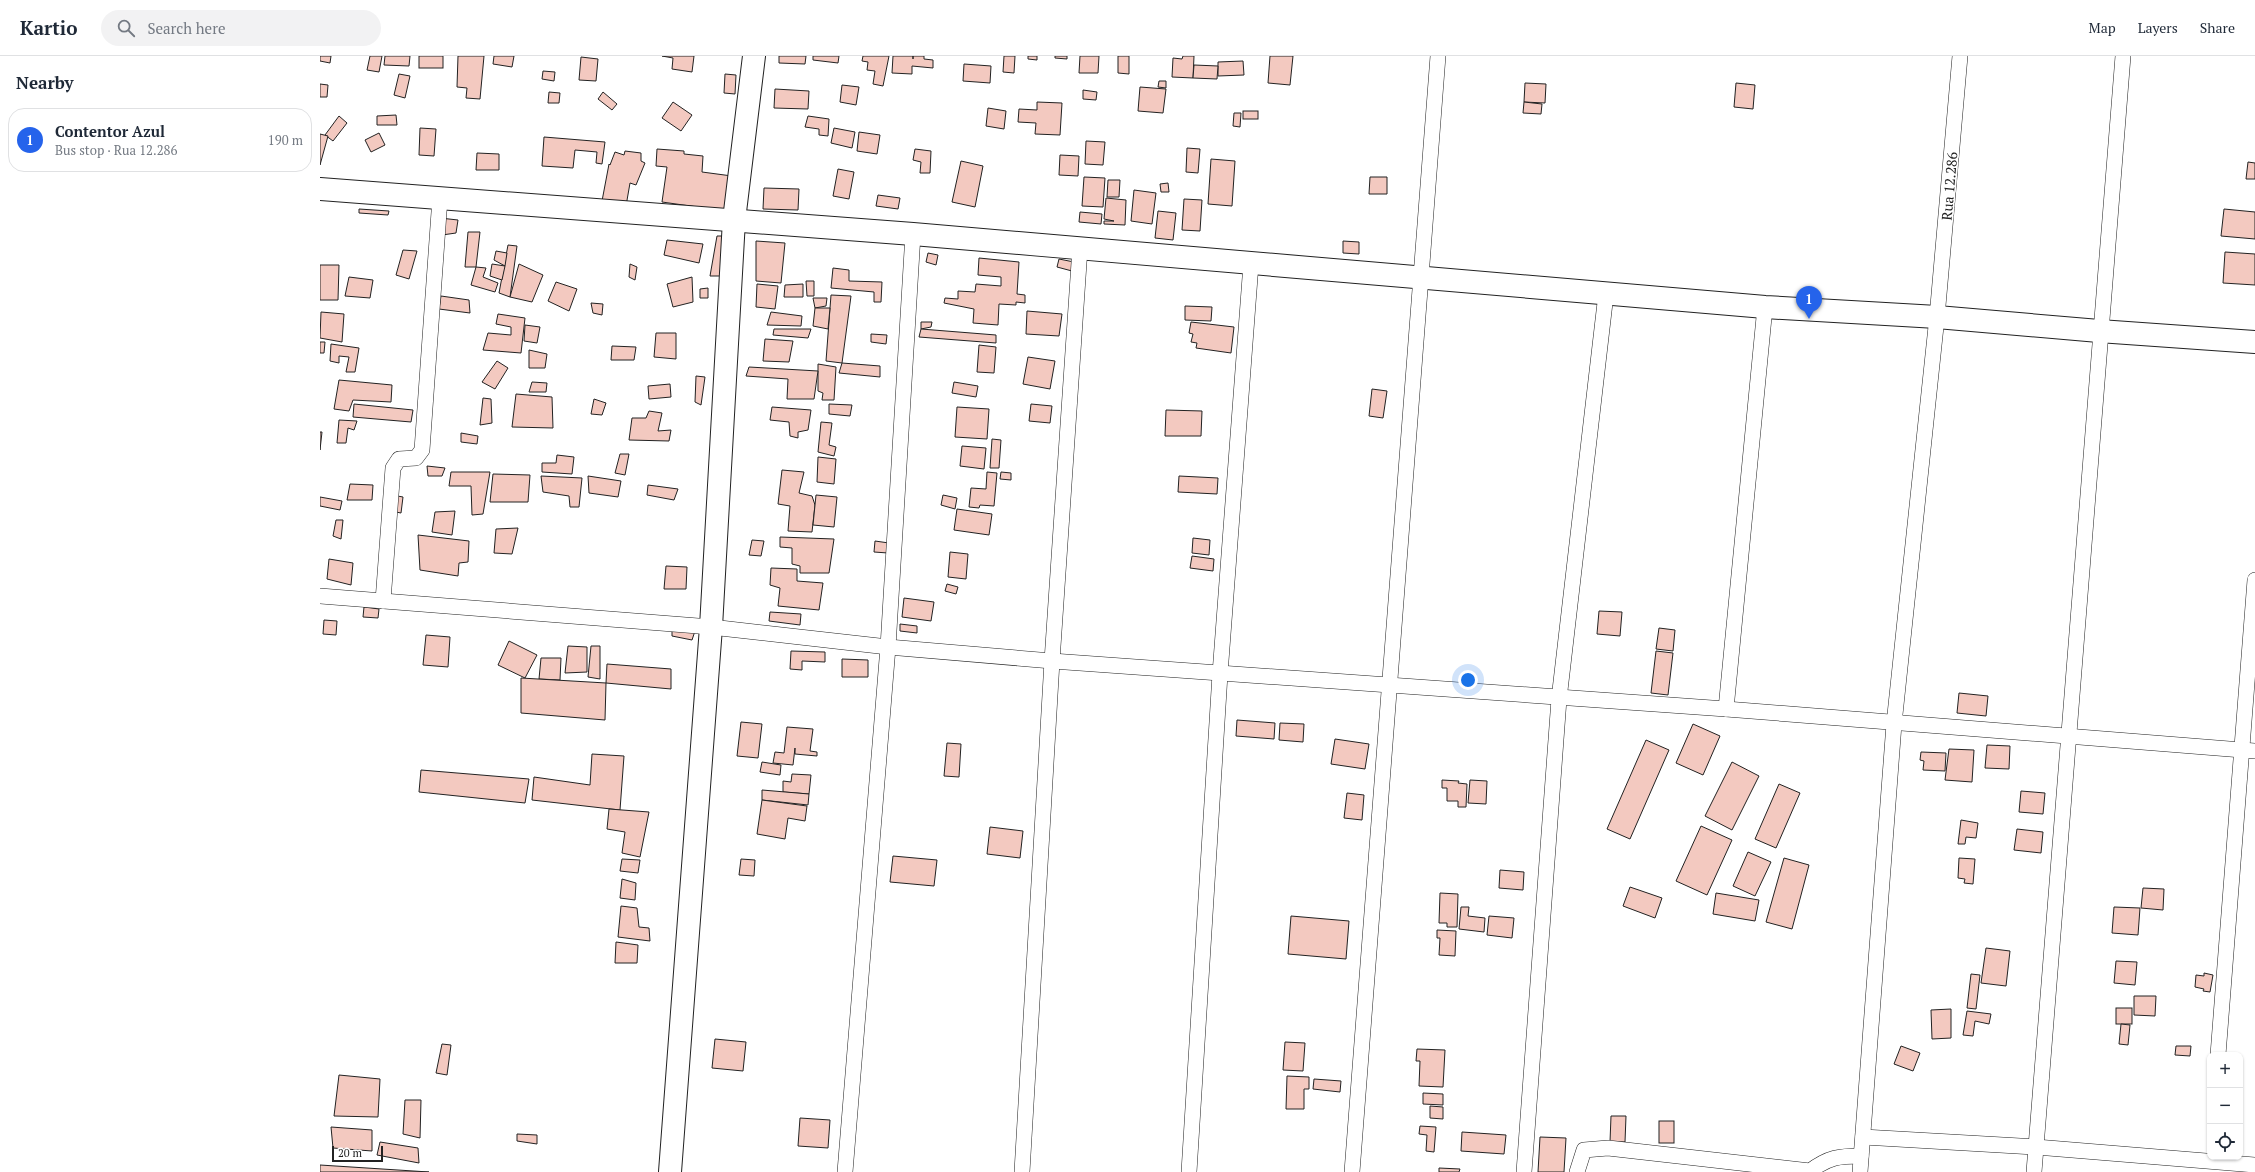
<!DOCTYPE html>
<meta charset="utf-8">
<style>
body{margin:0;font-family:"PT Serif",serif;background:#f2f2f3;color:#1f2937}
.controls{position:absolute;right:12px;bottom:12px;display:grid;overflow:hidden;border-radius:8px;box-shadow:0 1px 3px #0004}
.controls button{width:36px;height:36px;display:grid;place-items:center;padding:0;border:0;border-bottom:1px solid #e0e1e3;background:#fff;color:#1f2937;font:20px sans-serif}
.scale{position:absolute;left:12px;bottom:10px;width:51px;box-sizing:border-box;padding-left:4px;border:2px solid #222;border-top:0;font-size:11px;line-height:14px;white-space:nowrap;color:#222;-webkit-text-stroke:3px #fff;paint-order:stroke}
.you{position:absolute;left:1148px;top:624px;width:14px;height:14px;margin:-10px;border:3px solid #fff;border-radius:50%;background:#1a73e8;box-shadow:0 0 0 6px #1a73e833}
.badge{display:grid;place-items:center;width:26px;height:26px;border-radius:50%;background:#2563eb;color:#fff;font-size:13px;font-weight:700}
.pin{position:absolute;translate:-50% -33px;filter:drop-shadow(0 1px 2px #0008)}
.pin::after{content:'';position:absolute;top:21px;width:14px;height:12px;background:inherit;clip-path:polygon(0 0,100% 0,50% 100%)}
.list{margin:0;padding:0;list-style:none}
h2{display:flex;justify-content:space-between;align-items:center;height:52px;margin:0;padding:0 16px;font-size:17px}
h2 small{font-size:13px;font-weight:400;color:#747a83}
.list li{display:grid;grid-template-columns:26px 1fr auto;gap:12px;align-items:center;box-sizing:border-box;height:64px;margin:0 8px 8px;padding:0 8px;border:1px solid #e0e1e3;border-radius:16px}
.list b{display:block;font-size:15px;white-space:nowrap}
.list p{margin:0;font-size:13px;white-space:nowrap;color:#747a83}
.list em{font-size:13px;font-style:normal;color:#747a83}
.icon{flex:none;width:22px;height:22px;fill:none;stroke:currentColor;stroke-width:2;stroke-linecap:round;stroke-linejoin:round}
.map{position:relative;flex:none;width:1935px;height:1116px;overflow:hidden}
header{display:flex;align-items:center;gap:24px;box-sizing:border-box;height:56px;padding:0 20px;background:#fff;border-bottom:1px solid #e0e1e3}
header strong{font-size:19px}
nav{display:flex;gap:22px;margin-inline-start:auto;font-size:14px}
.search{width:280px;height:36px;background:#f2f2f3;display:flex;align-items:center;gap:10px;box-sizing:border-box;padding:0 14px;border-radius:22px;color:#747a83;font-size:15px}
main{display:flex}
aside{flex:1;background:#fff}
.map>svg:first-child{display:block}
.building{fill:#f3c9c0;stroke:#222}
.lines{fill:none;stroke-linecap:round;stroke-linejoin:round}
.street-casing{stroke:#222;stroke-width:16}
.secondary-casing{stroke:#222;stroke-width:24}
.street{stroke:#fff;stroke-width:15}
.secondary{stroke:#fff;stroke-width:22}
.labels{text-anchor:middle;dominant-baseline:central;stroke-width:3;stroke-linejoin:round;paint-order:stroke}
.street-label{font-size:14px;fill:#222;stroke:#fff}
</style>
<header>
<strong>Kartio</strong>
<div class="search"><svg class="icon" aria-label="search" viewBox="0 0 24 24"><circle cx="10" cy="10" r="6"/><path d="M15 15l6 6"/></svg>Search here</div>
<nav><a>Map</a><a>Layers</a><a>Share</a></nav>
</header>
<main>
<aside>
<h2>Nearby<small></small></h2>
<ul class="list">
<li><span class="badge">1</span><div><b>Contentor Azul</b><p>Bus stop · Rua 12.286</p></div><em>190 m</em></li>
</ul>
</aside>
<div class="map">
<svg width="1935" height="1116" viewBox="0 0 1935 1116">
<rect width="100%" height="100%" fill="#fff"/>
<!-- building -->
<g class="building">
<path d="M0,0H11L10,7L0,5Z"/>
<path d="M50,0H62L59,16L47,14Z"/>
<path d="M65,0H90L89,10L64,9Z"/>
<rect x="99" y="0" width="24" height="12"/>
<path d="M138,0H164L160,43L146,42L147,32L137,31Z"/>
<path d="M174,0H194L192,11L173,8Z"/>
<path d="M342,0H374L372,16L352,13L353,2Z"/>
<path d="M459,0H486L485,8L459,7Z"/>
<path d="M493,0H519L518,7L493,4Z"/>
<path d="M543,0H569L563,30L553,28L555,15L547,14L548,6L542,5Z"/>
<path d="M573,0H593V3V0H604V3L613,4V12L592,10V18L572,17Z"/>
<path d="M684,0H695L694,17L683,16Z"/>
<path d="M708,0H717V4L708,3Z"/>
<path d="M735,0H747V3L735,2Z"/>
<path d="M760,0H779L778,17H759Z"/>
<path d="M798,0H809V18L798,17Z"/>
<path d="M863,0H874L873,22L852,21L853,2L862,3Z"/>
<path d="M950,0H973L970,29L948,27Z"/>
<path d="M261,1L278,3L276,25L259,24Z"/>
<path d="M923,5L924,19L898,20V6Z"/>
<path d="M644,8L671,10L670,27L643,25Z"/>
<path d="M874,9L898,10L897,23L873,22Z"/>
<path d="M223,15L235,16L234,25L222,23Z"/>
<path d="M79,18L90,20L85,42L74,39Z"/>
<path d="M405,18L416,19L415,38L404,37Z"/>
<path d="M839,25H846V32L838,31Z"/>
<path d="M1205,27L1226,28L1225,47L1204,46Z"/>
<path d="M1416,27L1435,29L1433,53L1414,51Z"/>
<path d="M0,28L8,29L7,41H0Z"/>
<path d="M522,29L539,31L536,49L520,46Z"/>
<path d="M820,31L846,33L843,57L818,55Z"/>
<path d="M455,33L489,35L488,53L454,52Z"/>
<path d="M763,34L777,36L776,44L763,43Z"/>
<path d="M229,36L240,37L239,47H228Z"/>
<path d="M283,36L297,48L292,54L278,43Z"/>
<path d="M353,46L372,59L361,75L342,62Z"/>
<path d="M717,46L742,47L740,79L715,78L716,67L698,66L699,53L717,54Z"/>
<path d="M1204,46L1222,48L1221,58L1203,57Z"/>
<path d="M668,52L686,55L684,73L666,70Z"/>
<rect x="923" y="55" width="15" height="8"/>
<path d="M914,57H921L920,71L913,70Z"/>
<path d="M76,59L77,69H57V60Z"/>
<path d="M19,60L27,67L13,85L5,79Z"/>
<path d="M488,60L509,63L508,80L499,79V73L485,71Z"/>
<path d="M100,72L116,73L114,100L99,99Z"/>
<path d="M514,72L535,76L532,92L511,87Z"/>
<path d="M539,76L560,79L557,98L537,95Z"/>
<path d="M59,77L65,89L51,96L45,84Z"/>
<path d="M0,78L8,80L0,109Z"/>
<path d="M224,81L285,86L282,108L276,107L277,96L255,94L253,112L222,110Z"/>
<path d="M766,85L785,86L783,109L765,108Z"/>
<path d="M867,92L880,93L878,117L866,116Z"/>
<path d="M337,93L364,95V98L383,100L382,116L412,120L406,155L342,146L347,111L336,110Z"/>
<path d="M595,93L611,95L610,117H600L601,106L593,104Z"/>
<path d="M305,95L321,97V105L325,107L316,129L310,127L306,150L282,145L289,108L290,109L295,96L304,99Z"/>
<path d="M157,97L179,98V114H156Z"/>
<path d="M740,99L759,100L758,120L739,119Z"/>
<path d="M891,103L915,105L912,150L888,148Z"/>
<path d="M641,105L663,110L655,151L632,146Z"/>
<path d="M1928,106L1935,107V123H1926Z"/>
<path d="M518,113L534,116L529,143L513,140Z"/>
<path d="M764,121L785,122L783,151L762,150Z"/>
<path d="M1050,121H1067V138H1049Z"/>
<path d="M788,124H800L799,141H787Z"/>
<path d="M848,127L849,136H841L840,128Z"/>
<path d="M444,132L479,133L478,154L443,153Z"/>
<path d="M814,134L836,137L832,168L811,165Z"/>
<path d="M558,139L580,142L578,153L556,150Z"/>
<path d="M786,142L806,144L805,169L784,168V165H794L784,163Z"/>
<path d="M864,143L882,144L880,175L862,174Z"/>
<path d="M39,153L69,155L68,159L39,157Z"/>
<path d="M1904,153L1935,156V183L1901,180Z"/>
<path d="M838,155L856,157L853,184L835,182Z"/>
<path d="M760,156L782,158L781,168L759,166Z"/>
<path d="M120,162L138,164L136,177L122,179Z"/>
<path d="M148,176H160L156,211H145Z"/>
<path d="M397,180H410L405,220H390Z"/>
<path d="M347,184L383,188L379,207L344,199Z"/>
<path d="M436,185L465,187L461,227L436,225Z"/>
<path d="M1023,185L1039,186V198L1023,197Z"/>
<path d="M188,189L197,190L190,241L179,237Z"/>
<path d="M83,194L97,195L89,223L76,219Z"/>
<path d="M176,195L187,197L185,210L174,204Z"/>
<path d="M1905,196L1935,198V229L1903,227Z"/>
<path d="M608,197L618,199L616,209L606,206Z"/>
<path d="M659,202L699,206L697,238L705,239V247L696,246V249L679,248L678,269L653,267L654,253L624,247L625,242L638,243V235L655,236L656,228L681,230V221L658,219Z"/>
<path d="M739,203L754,206L752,215L737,211Z"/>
<path d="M172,208L185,210L182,224L170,220Z"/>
<path d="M199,208L223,219L212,246L190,241Z"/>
<path d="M310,208L317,211L315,224L309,221Z"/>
<path d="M0,209H19L18,244H0Z"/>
<path d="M156,211L166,212L163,221L178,227L175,236L151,229Z"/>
<path d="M513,212L529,214V225L562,226L561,246H554V236L511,232Z"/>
<path d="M29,221L53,224L50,242L25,240Z"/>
<path d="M372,221L373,246L353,251L347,228Z"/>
<path d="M486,225H494V240H487Z"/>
<path d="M236,226L257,233L249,255L228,245Z"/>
<path d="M437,228L458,230L455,253L436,251Z"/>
<path d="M483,228V241H464L465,229Z"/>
<path d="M388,232V242H380V233Z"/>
<path d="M511,239L531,240L522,307L506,305Z"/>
<path d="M121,240L149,244L150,257L119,253Z"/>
<path d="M493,242H507L506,250L495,252Z"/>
<path d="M271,247L283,248L282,259L273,257Z"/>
<path d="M865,250L892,251L891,265L865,264Z"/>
<path d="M495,252H510L508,273L493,270Z"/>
<path d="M707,255L742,258L739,280L706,278Z"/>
<path d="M1,256L24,258L22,286L0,282Z"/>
<path d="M451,256L482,260L481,270L447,269Z"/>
<path d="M178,258L205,262L201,297L163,294L168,277L191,279V271L176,268Z"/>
<path d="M601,266H612L611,271L601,273Z"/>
<path d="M871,266L914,271L911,297L876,292L877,287L871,286L873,278L869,277Z"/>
<path d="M205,269L220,271L217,287L204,285Z"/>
<path d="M454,273H491L488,282L453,279Z"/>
<path d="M601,273L676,279V287L599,281Z"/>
<path d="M336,277H356V303L334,301Z"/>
<path d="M551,278L567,279L566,288L551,286Z"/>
<path d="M445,283L473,285L469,306L443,305Z"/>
<path d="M0,286H5L4,297H0Z"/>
<path d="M11,288L39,292L35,316H26L29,301L19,300V307L10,305Z"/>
<path d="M659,289L676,291L674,317L657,316Z"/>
<path d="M292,290L316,291L314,304H291Z"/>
<path d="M209,294L227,298L225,312H209Z"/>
<path d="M708,301L735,305L730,333L703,328Z"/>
<path d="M177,305L188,312L175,333L162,326Z"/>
<path d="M522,307L560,310V321L519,317Z"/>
<path d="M498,308L516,311L514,344H502L503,337L498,335Z"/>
<path d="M429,311L498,315L494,343H467L468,323L426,320Z"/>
<path d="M376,320L385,321L381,349L375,346Z"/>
<path d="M19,324L72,329L71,346L33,344L29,355L14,353Z"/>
<path d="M212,326L227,327L226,336H209Z"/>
<path d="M634,326L658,330L656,341L632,337Z"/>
<path d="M350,328L351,341L329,343L328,330Z"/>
<path d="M1052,333L1067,335L1063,362L1049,360Z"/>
<path d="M196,338L232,341L233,372L192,371Z"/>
<path d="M163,342L171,343L172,367L160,369Z"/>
<path d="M274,343L286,347L282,359L271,358Z"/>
<path d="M34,348L93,354L91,366L33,361Z"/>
<path d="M509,348L532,349L530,360L509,358Z"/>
<path d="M711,348L732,350L730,367L709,365Z"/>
<path d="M452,351L491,354L488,374L478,376V382L470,380L469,366L450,364Z"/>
<path d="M637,351L669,353L667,383L635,381Z"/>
<path d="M846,354L882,355L881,380H845Z"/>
<path d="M329,355L342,357L338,375L351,374L349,385L309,384L312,362H326Z"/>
<path d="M19,364L37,365L34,374L28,372L26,387H17Z"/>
<path d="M501,366L512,367L509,389L516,391L514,400L498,396Z"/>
<path d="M0,376H2L0,394Z"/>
<path d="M141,377L158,380L157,388L141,386Z"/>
<path d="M672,383L681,384L679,412H670Z"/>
<path d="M642,390L666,392L664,413L640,410Z"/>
<path d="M300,398H309L305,419L295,417Z"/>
<path d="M237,399L254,401L252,418L222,416V407H236Z"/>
<path d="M498,401L516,403L514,428L497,426Z"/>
<path d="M107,410L125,412L122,420H108Z"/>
<path d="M462,414L484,416L479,437L492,440L495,449L492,476L468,475L470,450L458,448Z"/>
<path d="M131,416H170L163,458L152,459L151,430H129Z"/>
<path d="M667,416L677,417L674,450L660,449L659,452L649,451L651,432L666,433Z"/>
<path d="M681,416L691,417V424L680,423Z"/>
<path d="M173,418L210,419L208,446H170Z"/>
<path d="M221,420L262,422L259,451H250L249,440L223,436Z"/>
<path d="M268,420L301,425L298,441L269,437Z"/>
<path d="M859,420L898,422L897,438L858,436Z"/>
<path d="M30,428L53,429L52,444H27Z"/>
<path d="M328,429L358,433L354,444L327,439Z"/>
<path d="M72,439L83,441L81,457L71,455Z"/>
<path d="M496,439L517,441L514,471L493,469Z"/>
<path d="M623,439L637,442L635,453L621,449Z"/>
<path d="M0,441L22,445L20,454L0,450Z"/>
<path d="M637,453L672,458L669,479L634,474Z"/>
<path d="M135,455L132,479L112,476L115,456Z"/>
<path d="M16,464H23L21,483L13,480Z"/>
<path d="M198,472L192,498L174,497L176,473Z"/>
<path d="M98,479L149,485L148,506L139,507L138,520L100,514Z"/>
<path d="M460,481L514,483L509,517H480V510L472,508V492L460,491Z"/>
<path d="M873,482L890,484L889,499L872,497Z"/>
<path d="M432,484L444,485L441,500L429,499Z"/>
<path d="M555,485L569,487L568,497L554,496Z"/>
<path d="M630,496L648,498L646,523L628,521Z"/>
<path d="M872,500L894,503L893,515L870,512Z"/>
<path d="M9,503L33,507L31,529L7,523Z"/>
<path d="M346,510L367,511L366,533H344Z"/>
<path d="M451,512L477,513V525L503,527L499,554L458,550L460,532L450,529Z"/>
<path d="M627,528L638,531L636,538L625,535Z"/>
<path d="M584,542L614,546L611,565L582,561Z"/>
<path d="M44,551L59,553L58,562L43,561Z"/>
<path d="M1279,555L1302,556L1300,580L1277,578Z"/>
<path d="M450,556L481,558L480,569L449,565Z"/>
<path d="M4,564L17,565L16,579L3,578Z"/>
<path d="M580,568L597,570V577L580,575Z"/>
<path d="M1339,572L1355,574L1353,595L1336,593Z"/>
<path d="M352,573L375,575L372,584L352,580Z"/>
<path d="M106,579L130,581L128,611L103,609Z"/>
<path d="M189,585L217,599L205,622L178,609Z"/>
<path d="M248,590L267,591V616L245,617Z"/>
<path d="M271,590H280V623L268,621Z"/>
<path d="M471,595L505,596V606L482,605V614L470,613Z"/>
<path d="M1336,595L1353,597L1348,639L1331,637Z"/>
<path d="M221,602H241L240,624L219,623Z"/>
<path d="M522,603L548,604V621H522Z"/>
<path d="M287,608L351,613V633L286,627Z"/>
<path d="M201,622L286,627L285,664L201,657Z"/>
<path d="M1639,637L1668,640L1666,660L1637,657Z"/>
<path d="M917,664L955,667L954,683L916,680Z"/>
<path d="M421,666L442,668L438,702L417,700Z"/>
<path d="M960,667L984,668L983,686L959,684Z"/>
<path d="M1373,668L1400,680L1383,719L1356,707Z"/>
<path d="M467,671L493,673L490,695L497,696V700L475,698V692L473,709L453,707L455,696L464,697Z"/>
<path d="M1015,683L1049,688L1045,713L1011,708Z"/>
<path d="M1326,684L1349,694L1310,783L1287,773Z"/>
<path d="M627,687L641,688L639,721L624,720Z"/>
<path d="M1667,689L1690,690L1689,713L1665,712Z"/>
<path d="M1629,693L1654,694L1652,726L1625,724Z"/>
<path d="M1601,696L1626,697L1625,715L1603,714L1604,705L1600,704Z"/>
<path d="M272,698L304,700L300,754L212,744L214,721L270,729Z"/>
<path d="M442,706L461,709L460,719L440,716Z"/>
<path d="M1412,706L1439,720L1412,774L1385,760Z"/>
<path d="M101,714L209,723L205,747L99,736Z"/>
<path d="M472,718L491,719L489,738L463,736V725L471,726Z"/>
<path d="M1122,724L1139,725L1138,727L1147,728L1146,751H1138V745H1127V732H1122Z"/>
<path d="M1150,724L1167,725L1166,748L1148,747Z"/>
<path d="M1459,728L1480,737L1456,792L1435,783Z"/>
<path d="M442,734L489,738L488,749L442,744Z"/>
<path d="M1701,735L1725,737L1723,758L1699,756Z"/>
<path d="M1027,737L1044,739L1042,764L1024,762Z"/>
<path d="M442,744L487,750L485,765L468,762L465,783L437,778Z"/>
<path d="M289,753L329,756L320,801L302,797L305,776L287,773Z"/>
<path d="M1641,764L1658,767L1656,782L1646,781L1645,788H1638Z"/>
<path d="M1381,770L1412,784L1387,839L1356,825Z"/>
<path d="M670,771L703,775L700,802L667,798Z"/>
<path d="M1697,773L1723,776L1721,797L1694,794Z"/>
<path d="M1428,796L1451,806L1435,840L1413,830Z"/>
<path d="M573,800L617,804L614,830L570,826Z"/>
<path d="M1464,802L1489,809L1472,873L1446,866Z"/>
<path d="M1639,802L1655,803L1653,828L1644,827L1645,823L1638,822Z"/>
<path d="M302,803L320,804L318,817L300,815Z"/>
<path d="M421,803L435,804L434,820L419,819Z"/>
<path d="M1180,814L1204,816L1203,834L1179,832Z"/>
<path d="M302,823L316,827L315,844L300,842Z"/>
<path d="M1310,831L1342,842L1335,862L1303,850Z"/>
<path d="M1823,832L1844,833L1843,854L1821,852Z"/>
<path d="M1120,837L1138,838L1137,871H1127V867H1119Z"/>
<path d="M1396,837L1439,844L1435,865L1393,858Z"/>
<path d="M301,850L317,852L319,871L329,872L330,885L298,881Z"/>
<path d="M1141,851H1149L1148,860L1165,862L1164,876L1139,873Z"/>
<path d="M1794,851L1820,852L1818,879L1792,877Z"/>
<path d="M971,860L1029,865L1026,903L968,898Z"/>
<path d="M1169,860L1194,862L1192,882L1167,879Z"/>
<path d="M1117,874L1136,875L1135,900L1119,899L1120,882H1117Z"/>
<path d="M296,886L318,889L317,907H295Z"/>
<path d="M1666,892L1690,895L1686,930L1661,927Z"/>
<path d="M1796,905L1817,906L1815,929L1794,927Z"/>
<path d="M1884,917L1893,919L1890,936L1883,935L1884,933L1875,931L1876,919L1884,920Z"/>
<path d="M1651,918L1660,919L1656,953L1647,952Z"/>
<path d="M1814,940H1836L1835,960L1814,959Z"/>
<rect x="1796" y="952" width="16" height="16"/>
<path d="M1631,953V982L1612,983L1611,954Z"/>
<path d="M1647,955L1671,958L1669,968L1655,965L1653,980L1643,979Z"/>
<path d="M1801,968L1810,969L1808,989L1799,988Z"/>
<path d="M395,983L426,986L423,1015L392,1012Z"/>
<path d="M965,986L985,987L983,1015L963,1014Z"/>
<path d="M122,988L131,989L127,1019L116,1017Z"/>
<path d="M1581,990L1600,997L1593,1015L1574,1008Z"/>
<path d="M1856,990H1871L1870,1000L1855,999Z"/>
<path d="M1097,993L1125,994L1123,1031L1099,1030L1100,1005H1096Z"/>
<path d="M19,1019L60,1023L58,1061L14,1060Z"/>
<path d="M967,1020L989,1021V1033H984V1053H966Z"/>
<path d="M994,1023L1021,1025L1020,1036L993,1033Z"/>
<path d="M1103,1037L1123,1038V1049L1103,1048Z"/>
<path d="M85,1044H101L100,1082L83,1078Z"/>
<path d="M1110,1050L1123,1051V1063L1110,1062Z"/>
<path d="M1291,1060H1306L1305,1086H1290Z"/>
<path d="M480,1062L510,1064L508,1092L478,1090Z"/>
<rect x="1339" y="1065" width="15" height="22"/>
<path d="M1100,1070L1116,1071L1114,1096L1106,1095L1107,1079L1099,1078Z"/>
<path d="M11,1071L52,1074V1095L13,1092Z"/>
<path d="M1142,1076L1186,1079L1184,1098L1141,1095Z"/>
<path d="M197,1078L217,1079V1088L197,1085Z"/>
<path d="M1220,1081L1246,1082L1244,1116H1218Z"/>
<path d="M60,1086L98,1092L99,1107L57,1099Z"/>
<path d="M0,1109L109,1116H0Z"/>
<path d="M1119,1112L1140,1113L1139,1116H1119Z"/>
</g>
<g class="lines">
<!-- street casing -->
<g class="street-casing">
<g id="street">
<path d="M0,540L391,571L568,591L732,605L1406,653L1935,695"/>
<path d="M63,545L73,412L79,403L96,402L102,394L120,142"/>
<path d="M1406,653L1445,251"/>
<path d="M1898,999L1935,524"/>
<path d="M1543,1081L1716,1091L1935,1109"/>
<path d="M525,1116L568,591L593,178"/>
<path d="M702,1116L732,605L760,192"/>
<path d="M869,1116L900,618L931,208"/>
<path d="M1032,1116L1118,0"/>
<path d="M1204,1116L1239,643L1286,238"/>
<path d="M1257,1116L1264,1094L1288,1092L1490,1115C1509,1101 1519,1100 1541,1100"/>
<path d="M1540,1116L1574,668L1617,261L1640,0"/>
<path d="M1714,1116L1803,0"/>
</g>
</g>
<!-- secondary casing -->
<g class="secondary-casing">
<g id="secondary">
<path d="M0,133L593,178L1445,251L1617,261L1779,275L1935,286"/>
<path d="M350,1116L391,571L414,164L434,0"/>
</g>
</g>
<!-- street -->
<use href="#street" class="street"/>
<!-- secondary -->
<use href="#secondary" class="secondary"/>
</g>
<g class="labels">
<!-- street labels -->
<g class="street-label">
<text transform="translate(1629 130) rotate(-85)">Rua 12.286</text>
</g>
</g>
</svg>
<div class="controls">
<button>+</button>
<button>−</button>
<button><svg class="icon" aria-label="locate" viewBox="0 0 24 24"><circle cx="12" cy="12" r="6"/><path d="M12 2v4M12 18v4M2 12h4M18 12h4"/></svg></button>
</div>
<div class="scale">20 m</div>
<div class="you"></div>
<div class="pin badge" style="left:1489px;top:263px">1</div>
</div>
</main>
